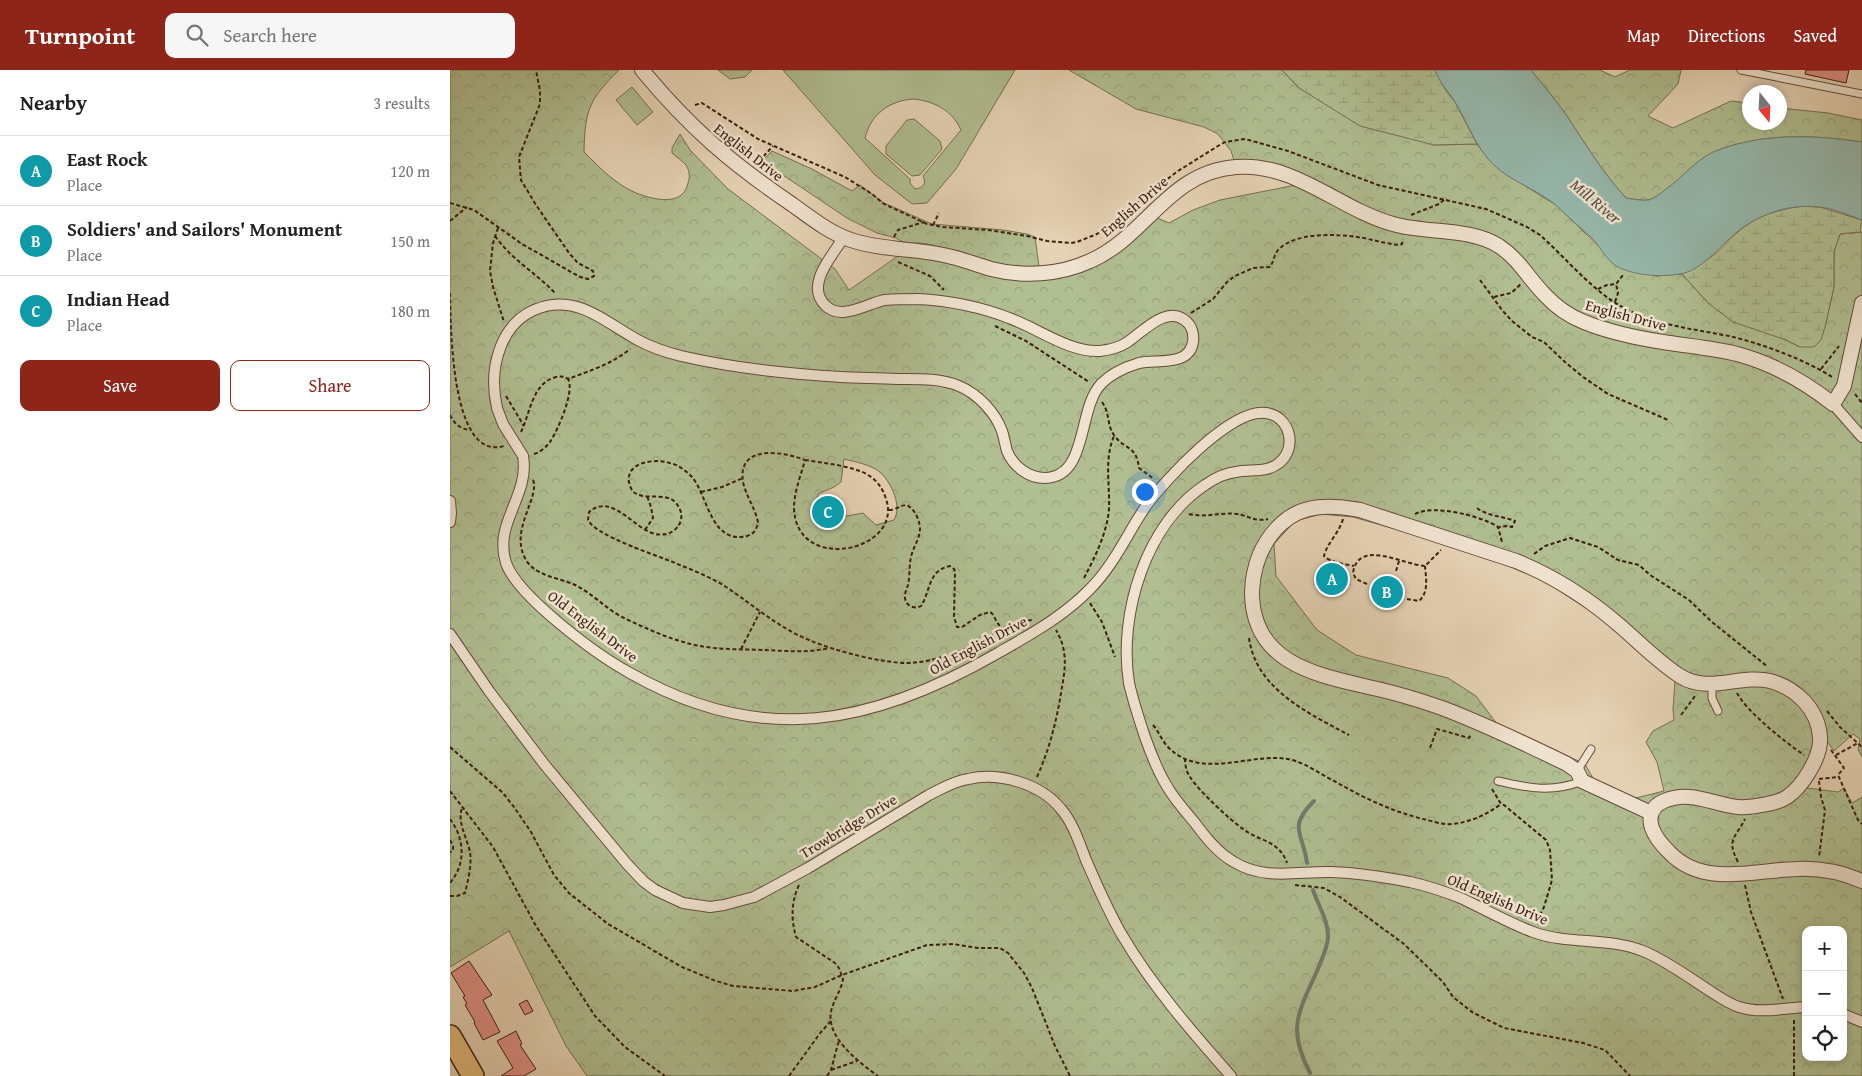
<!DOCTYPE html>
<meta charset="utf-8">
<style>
body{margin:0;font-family:"Gentium Book Plus",serif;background:#f6f6f6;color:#222}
.controls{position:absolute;right:15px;bottom:15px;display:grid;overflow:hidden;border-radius:10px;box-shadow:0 2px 8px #0003}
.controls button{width:45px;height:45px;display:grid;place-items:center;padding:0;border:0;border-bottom:1px solid #e0e0e0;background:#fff;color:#222;font:25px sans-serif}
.compass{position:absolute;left:1292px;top:15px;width:45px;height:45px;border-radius:50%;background:#fff;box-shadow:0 2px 8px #0003;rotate:162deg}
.you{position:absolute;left:694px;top:421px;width:18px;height:18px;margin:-12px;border:4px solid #fff;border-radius:50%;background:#1a73e8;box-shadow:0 0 0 8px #1a73e833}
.badge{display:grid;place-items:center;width:32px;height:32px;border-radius:50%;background:#8f2418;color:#fff;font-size:16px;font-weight:700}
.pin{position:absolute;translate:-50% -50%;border:2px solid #fff;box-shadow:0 1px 5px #0006}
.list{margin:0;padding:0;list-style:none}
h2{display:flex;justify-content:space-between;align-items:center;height:65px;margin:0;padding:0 20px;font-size:21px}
h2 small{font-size:16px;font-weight:400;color:#767676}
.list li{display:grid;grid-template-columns:32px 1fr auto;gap:15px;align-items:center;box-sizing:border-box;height:70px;padding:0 20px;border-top:1px solid #e0e0e0}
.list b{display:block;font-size:19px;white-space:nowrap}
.list p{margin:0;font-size:16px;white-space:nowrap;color:#767676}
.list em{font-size:16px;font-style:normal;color:#767676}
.actions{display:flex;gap:10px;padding:15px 20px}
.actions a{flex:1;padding:11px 0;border:1px solid #8f2418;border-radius:10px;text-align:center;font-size:18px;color:#8f2418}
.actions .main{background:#8f2418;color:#fff}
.icon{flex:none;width:28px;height:28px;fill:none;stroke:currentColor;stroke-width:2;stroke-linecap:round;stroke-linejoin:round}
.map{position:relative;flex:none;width:1412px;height:1006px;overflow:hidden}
header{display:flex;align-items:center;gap:30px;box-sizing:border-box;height:70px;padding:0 25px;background:#8f2418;color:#fff}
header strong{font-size:24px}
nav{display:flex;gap:28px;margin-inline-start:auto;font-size:18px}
.search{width:350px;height:45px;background:#f6f6f6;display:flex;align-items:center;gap:12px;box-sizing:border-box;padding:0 18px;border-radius:10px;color:#767676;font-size:19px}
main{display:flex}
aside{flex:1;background:#fff}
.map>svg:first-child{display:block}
.forest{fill:url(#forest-crowns);stroke:#766e50;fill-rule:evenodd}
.wetland{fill:url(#wetland-marsh);stroke:#766e50}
.pitch{fill:#b0be91;stroke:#766e50;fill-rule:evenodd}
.water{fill:#96b8ac;stroke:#727a6d}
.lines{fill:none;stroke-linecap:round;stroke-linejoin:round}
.stream{stroke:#727a6d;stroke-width:4}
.building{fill:#e09086;stroke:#3b1e0e}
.service-casing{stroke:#664b38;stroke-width:9}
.pedestrian-casing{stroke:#664b38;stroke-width:12}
.minor-casing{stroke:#664b38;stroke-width:16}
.primary-casing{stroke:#3b1e0e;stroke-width:24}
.path{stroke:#3b1e0e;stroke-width:2;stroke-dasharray:4 2.5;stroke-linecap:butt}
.service{stroke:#efe2cf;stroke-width:7}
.pedestrian{stroke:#efe2cf;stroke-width:10}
.minor{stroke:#efe2cf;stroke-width:14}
.primary{stroke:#e3ba7a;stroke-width:21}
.pedestrian-bridge-casing{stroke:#664b38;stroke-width:12;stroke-linecap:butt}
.pedestrian-bridge{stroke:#efe2cf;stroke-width:10}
.labels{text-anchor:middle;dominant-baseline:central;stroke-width:5;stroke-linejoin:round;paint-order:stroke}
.street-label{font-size:15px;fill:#3b1e0e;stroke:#efe2cf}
.water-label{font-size:16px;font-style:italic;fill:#564c3d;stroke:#efe2cf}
</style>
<header>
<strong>Turnpoint</strong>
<div class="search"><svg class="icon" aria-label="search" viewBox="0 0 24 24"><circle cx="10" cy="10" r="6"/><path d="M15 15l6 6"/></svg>Search here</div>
<nav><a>Map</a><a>Directions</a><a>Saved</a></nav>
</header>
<main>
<aside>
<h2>Nearby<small>3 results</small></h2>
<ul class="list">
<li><span class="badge" style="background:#0f9aa8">A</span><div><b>East Rock</b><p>Place</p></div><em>120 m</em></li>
<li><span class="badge" style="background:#0f9aa8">B</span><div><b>Soldiers' and Sailors' Monument</b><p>Place</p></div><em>150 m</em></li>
<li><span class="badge" style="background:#0f9aa8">C</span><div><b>Indian Head</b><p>Place</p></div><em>180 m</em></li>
</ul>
<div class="actions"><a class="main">Save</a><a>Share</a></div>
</aside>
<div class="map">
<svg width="1412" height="1006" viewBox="0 0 1412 1006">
<defs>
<pattern id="forest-crowns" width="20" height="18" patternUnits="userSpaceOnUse" patternTransform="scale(1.25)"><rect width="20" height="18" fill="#b0be91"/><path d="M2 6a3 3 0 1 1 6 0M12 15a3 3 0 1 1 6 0" fill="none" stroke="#98a37c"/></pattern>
<pattern id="wetland-marsh" width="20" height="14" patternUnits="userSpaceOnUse" patternTransform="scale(1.25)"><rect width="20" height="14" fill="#b0be91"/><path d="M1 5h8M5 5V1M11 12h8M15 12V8" fill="none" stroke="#98a37c"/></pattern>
</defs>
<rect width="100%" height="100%" fill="#e6d3b5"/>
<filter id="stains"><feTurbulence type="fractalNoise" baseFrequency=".004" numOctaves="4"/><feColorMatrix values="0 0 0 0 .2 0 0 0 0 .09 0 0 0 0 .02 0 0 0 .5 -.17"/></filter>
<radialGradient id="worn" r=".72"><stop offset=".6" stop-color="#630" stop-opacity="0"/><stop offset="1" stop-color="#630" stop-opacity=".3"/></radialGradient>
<!-- forest -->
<g class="forest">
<path d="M0,0H169C139,30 135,39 134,82C151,99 164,113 186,123C202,129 233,138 238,113C240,106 240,102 236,95C233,91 226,87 222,83V78L230,64L240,80L278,119L385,199L399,220L448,186L473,187L624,203L645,196L662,187L705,147L719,153L743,140L770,130L846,115L811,92L784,90L781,81L768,64L754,57L686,39L619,0H832L849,18L984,75L1027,74L1039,90L1051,101L1106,135L1154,181L1161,192L1171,198L1206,206L1232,204L1258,233L1350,277L1375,257L1384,217V182L1390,164L1412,162V687L1408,680L1410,669L1403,664L1384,681L1377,671C1374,689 1368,704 1357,718L1388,722L1394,718L1402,733L1412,727V1006H137L116,976L59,861L0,897ZM394,389C406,392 422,395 431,403C442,414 452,436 444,450L426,455L413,443L397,446C385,439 376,441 367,431L368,424L384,417L391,412ZM871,444L903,447L959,463L1041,489L1093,510L1154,550L1225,610L1223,640L1224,650L1203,661L1196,672L1207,692L1214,721L1186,728L1144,710L1135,694L1047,654L1026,626L998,608L906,585L867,560L826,506L824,474L845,451ZM1356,860H1393V987H1356Z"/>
<path d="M1081,0H1150L1165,7L1180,0H1231L1228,14L1198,46L1223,58L1281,31L1299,33L1300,52H1330V38L1378,43L1412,50V72C1365,65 1316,63 1271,79C1248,87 1234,106 1216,120C1211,123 1205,128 1199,130C1193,131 1183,129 1176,128C1153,103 1136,75 1117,46C1106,30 1093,15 1081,0Z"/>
<path d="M322,81L362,99L402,121L410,115L434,133L482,154L553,160L577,164L585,167L589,197H569L537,192L508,181L477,174L453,172L446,168L427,163L397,148L312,91Z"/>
</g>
<!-- wetland -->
<g class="wetland">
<path d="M832,0H985L996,21L1005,32L1027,74L984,75L910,56L849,18Z"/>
<path d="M1351,136L1370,137L1412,150L1410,162L1390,164L1384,182V217L1375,257L1371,270L1364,277H1350L1336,270L1283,252L1258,233L1232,204C1244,198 1255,192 1265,184C1277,174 1286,161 1300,153C1315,143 1334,139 1351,136Z"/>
</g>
<!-- pitch -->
<g class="pitch">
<path d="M268,0H302L295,7L280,9Z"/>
<path d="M333,0H565L506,99L477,133L462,134L425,105ZM463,29C484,31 502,40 511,60L473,106C477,114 473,118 465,119L460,113V109L415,68C421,44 439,31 463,29Z"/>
<path d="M182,17L203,42L187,55L166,30Z"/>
<path d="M464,49L490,71L492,79L470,105L462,106L436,84V76L457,50Z"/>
</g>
<!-- water -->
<path class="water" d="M985,0H1081C1093,15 1106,30 1117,46C1136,75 1153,103 1176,128C1183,129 1193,131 1199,130C1205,128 1211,123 1216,119C1235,106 1248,86 1271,79C1316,63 1365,65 1412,72V150C1398,145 1383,138 1369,137C1336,133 1302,147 1279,169C1265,182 1249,201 1230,204C1211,207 1188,206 1170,198C1158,193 1151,178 1142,168C1131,158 1119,148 1108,137C1093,123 1068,114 1051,101C1027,83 1020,56 1005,32C998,21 989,12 985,0Z"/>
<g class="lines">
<!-- stream -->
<g class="stream">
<path d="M857,793C853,762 837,758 864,731"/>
<path d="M860,1003C837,959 848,943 867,901C871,891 877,879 878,868C879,852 868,835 863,820"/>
</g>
</g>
<!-- building -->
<g class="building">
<path d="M1356,0H1399L1396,13L1355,4Z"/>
<path d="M19,891L42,925L33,930L50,962L33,970L24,953L25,952L15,935L17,934L13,927L15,926L1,903Z"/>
<path d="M77,930L83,941L75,945L69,934Z"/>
<path d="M66,961L72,974L70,975L86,999L74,1006H51L63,998L47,971Z"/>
</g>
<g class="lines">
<!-- service casing -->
<g class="service-casing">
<g id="service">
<path d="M1291,0L1412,24"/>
<path d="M1262,614V628L1268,641"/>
<path d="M1127,701L1141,679"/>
<path d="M1048,711C1078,718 1102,723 1132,711"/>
</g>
</g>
<!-- pedestrian casing -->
<g class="pedestrian-casing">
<g id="pedestrian">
<path d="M1383,334L1412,367"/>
<path d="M47,338C38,298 50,247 96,236C131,228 157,253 186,269C200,277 215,282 231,286C283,298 338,304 391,307C410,308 428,308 447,309C468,309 490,308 509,316C528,324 545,342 552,361C554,367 555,374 557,381C563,396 578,408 595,408C639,407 627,337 652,313C662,303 676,297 689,293C707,289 739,297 743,272C744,265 742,257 737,252C717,233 692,263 676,273C668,278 659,280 650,281C620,283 587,258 559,248C531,237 500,231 470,229C458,229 446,229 435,230C417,233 391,252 375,235C355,215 382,186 394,167"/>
<path d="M73,386C80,426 43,453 56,493C68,527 147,585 180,603C311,678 423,655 548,583C581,564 614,546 640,519C664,495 677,464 696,436C715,410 781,338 816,343C840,346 848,378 829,393C817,403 801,399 786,402C775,403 765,408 755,415C696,454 668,544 679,613C683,631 689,649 695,667C701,684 708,702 718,718C725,730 736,742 745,753C756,768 768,783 784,792C815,811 849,801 882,802C908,803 934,807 960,812C978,816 996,822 1013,829C1036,840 1059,853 1083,862C1119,875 1158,867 1193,881C1217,891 1238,907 1260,921C1269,927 1279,934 1289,937C1310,944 1335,938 1356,937"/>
<path d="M0,431L1,443L0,452"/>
<path d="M0,564L39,621L94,694L177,794L193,811L205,820L233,833L260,837L274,835L304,827L358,798L479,725C491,719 504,711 518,709C549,702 590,713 611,739C623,753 629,772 636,790C647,815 658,841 672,865C702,916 742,962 781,1006"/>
<path d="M1393,944L1412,952"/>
</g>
</g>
<!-- minor casing -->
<g class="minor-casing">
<g id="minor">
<path d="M192,0C239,57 282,94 343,135C361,148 380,163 401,170C434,181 469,178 502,187C515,190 527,195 541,199C573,207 610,205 640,191C696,167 718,102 786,97C844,92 889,139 943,154C978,164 1018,157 1049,176C1069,189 1079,209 1095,225C1106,237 1119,246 1134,252C1159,262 1187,268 1213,272C1238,276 1263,278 1287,284C1321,293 1355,312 1383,334L1394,316L1412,233"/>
<path d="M1201,743L1132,711L1127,701L1117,694C1076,674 1034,654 992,638C969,630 946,623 923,618C867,605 802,594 802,522C803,495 812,472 831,454C853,433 882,435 910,440L1066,491C1103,506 1139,529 1169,555C1189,572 1208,592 1230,606C1258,624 1290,604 1320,611C1346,618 1368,639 1370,667C1371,679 1365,692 1359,702C1353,712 1346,721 1337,727C1331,731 1324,733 1317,734C1307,736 1298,738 1288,737C1262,734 1240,720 1214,731C1202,736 1198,746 1202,758C1205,767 1212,775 1219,782C1253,818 1303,800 1347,799C1369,798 1391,802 1412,811"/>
</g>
</g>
<!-- primary casing -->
<g class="primary-casing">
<path id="primary" d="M0,966L23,1006"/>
</g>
<!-- path -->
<g class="path">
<path d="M245,35L252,33L308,69L395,107L422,124L434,134L477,154L493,157L538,160L577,166L597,171L621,173L627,172L647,164L663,153L695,126L728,101L768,76L775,72L795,69L838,81L928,115L1036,139L1077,157L1090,165C1117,189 1144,223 1176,239C1211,256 1243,259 1279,266C1310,273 1356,290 1382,307"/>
<path d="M309,91L323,76"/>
<path d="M0,133L24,140L72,174L130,207L138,209L144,206L143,201L128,193L119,183L86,135L71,110L69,87L90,34V21L86,0"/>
<path d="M961,145L989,134L995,129"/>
<path d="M0,151L17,137"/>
<path d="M483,155L489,143"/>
<path d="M48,158L43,173L40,201L43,217L54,252"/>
<path d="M45,166C61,189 86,203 106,224"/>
<path d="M444,167L448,160L474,152"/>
<path d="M448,192L480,206L494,220"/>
<path d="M1030,210L1052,240L1062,251L1082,267L1094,272L1115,292L1133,307L1158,324L1218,350"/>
<path d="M1148,219L1157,215L1166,214L1173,205"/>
<path d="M0,223C1,255 0,392 54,376"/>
<path d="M1044,227L1061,223L1071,214"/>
<path d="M1163,238L1168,223L1166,214"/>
<path d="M1144,242C1155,233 1169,236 1172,251"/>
<path d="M741,243L763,229L777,212L785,206L803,198L820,197C824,191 824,185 828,180C845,162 885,164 907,167C922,169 935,174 950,175L952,174L953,169"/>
<path d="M545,256L576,271L639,312"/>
<path d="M1371,299L1389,276"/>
<path d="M1405,324L1412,333"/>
<path d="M56,326L74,356"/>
<path d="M652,332C660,343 657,356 664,365C675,381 686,374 689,398L704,409"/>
<path d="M0,345C4,353 9,358 19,360"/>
<path d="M71,362C80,344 82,313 106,307C111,306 114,306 118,309C139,301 162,294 180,279"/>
<path d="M84,384C91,382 96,377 100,372C108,360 125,321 118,309"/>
<path d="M355,390C373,393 404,396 418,405C427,410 433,419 436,429C454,481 346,505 344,438C344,422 351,405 355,390C334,382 287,373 293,412C296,426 305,438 308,452C307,459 304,464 297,466C261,475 258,426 242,407C236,401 229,395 220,393C205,388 172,392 180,416C186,434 212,421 224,431C242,448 224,471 202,463C182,456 161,423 139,442L138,450C146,466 206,485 225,493C242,500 261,507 276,517C305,536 327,557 359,570C385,581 431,593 458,593C484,592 511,582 534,570C553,559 558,552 582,550"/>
<path d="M83,410C90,427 61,458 74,486C82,506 108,507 125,515C142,523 155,538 172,547C197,559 223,571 250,576C271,580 293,579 315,580C336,581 358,583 379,578"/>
<path d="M251,422L272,417L293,408"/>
<path d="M1027,438C1037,446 1052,446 1065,451L1062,457L1056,456L1049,457"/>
<path d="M439,440C446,440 450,435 457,435C465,440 469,448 470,458C470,469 463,477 461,487C459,496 460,506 458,515C457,518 455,522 455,526C454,535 464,540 471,536C481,521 477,501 500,496L504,499L505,502L504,547L507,557H512L530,545L540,542C545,545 545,552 552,558"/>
<path d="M739,444C755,448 771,442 787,444C800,446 803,452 818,449"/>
<path d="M965,444C983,434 1032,446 1048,457L1052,472"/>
<path d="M893,449C889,463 876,475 874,486C881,493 895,494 904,496"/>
<path d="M195,460L203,448L201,437L197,426"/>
<path d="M1084,484L1095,476L1120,468L1148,477L1168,490L1189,495L1200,505L1239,530L1262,552L1318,597"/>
<path d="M946,501L949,491"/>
<path d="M634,508C645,487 657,463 659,439C660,415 654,389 664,366"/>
<path d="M917,514L906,509L903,503C908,468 954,495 975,496L991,480"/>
<path d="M957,529L969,531C979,522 976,509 975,496"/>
<path d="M640,533L652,552L665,587"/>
<path d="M799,568C806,619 858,643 899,665"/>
<path d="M291,579L310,542"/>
<path d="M1287,623C1296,641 1336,673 1354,685"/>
<path d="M1377,641L1390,657L1412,677"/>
<path d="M1231,645L1245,626"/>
<path d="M703,655C709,662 712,671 718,677C751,712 805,680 842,690C857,694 872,705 886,712C914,728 941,741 973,749C982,751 992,755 1002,754C1021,752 1036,745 1051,734"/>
<path d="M0,677L53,723L64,737L81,762L104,805L119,823L158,854L232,897L266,911L283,916L343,921L365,917L392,905L477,875L503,874L528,878H550L558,883L574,903L582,918L605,976L620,1006"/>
<path d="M980,678L987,659L1019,668L1021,664"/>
<path d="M1381,680L1394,698L1388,705L1408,750L1412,754"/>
<path d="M1386,685L1408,673"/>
<path d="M735,688C735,695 736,701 740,707C748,720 779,749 793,759C810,772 829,770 837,793"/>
<path d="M587,707C600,678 607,649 612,617C614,606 616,593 614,582C613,574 610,567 606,560"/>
<path d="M1369,709L1389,707"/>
<path d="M1369,711L1371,727L1375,740L1369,787"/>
<path d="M1042,719L1051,734L1054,735L1096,770L1100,780L1102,810L1094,837L1086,853"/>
<path d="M0,721L43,777L86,856L145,946L175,977L215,1006"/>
<path d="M0,749C15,769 16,794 0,813"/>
<path d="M0,770L3,776V781L0,782"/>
<path d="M1288,792C1276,769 1285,769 1295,749"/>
<path d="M349,815C341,832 341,849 346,867L385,893L389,898L393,909C391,921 383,931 381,942C376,968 410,993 428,1006"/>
<path d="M845,815L874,818L890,827L954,874L993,912L1003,927L1022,942L1054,958L1133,973L1155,980L1180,1006"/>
<path d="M1295,815L1301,842L1333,929"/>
<path d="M0,826H7L15,823C18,810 22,795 20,782C17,768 7,752 12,738"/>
<path d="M381,1000L407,991"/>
<path d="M339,1006L371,962L381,951"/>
<path d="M377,1006L381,1000L389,970"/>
<path d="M1344,1006V948"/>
</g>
<!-- service -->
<use href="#service" class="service"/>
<!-- pedestrian -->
<use href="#pedestrian" class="pedestrian"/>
<!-- minor -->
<use href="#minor" class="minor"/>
<!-- primary -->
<use href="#primary" class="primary"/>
<!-- pedestrian-bridge casing -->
<g class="pedestrian-bridge-casing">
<path id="pedestrian-bridge" d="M47,338L53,354L73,386"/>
</g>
<!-- pedestrian-bridge -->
<use href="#pedestrian-bridge" class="pedestrian-bridge"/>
</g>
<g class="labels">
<!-- street labels -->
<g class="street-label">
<text transform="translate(299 82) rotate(38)">English Drive</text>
<text transform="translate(684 136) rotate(-41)">English Drive</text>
<text transform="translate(1176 245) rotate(15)">English Drive</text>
<text transform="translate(143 556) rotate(37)">Old English Drive</text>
<text transform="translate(528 575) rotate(-28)">Old English Drive</text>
<text transform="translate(398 756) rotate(-31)">Trowbridge Drive</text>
<text transform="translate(1048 829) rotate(23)">Old English Drive</text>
</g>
<!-- water labels -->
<g class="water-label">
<text transform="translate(1146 131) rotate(40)">Mill River</text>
</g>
</g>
<rect width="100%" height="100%" filter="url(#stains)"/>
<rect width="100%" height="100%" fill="url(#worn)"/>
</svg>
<div class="controls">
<button>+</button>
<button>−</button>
<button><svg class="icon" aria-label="locate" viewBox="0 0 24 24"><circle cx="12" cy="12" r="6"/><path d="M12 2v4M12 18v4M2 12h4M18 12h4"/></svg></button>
</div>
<svg class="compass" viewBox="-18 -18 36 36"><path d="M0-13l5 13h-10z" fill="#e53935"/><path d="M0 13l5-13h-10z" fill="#767676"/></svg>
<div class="you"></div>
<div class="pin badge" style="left:882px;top:509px;background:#0f9aa8">A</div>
<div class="pin badge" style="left:937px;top:522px;background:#0f9aa8">B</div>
<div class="pin badge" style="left:378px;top:442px;background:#0f9aa8">C</div>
</div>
</main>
